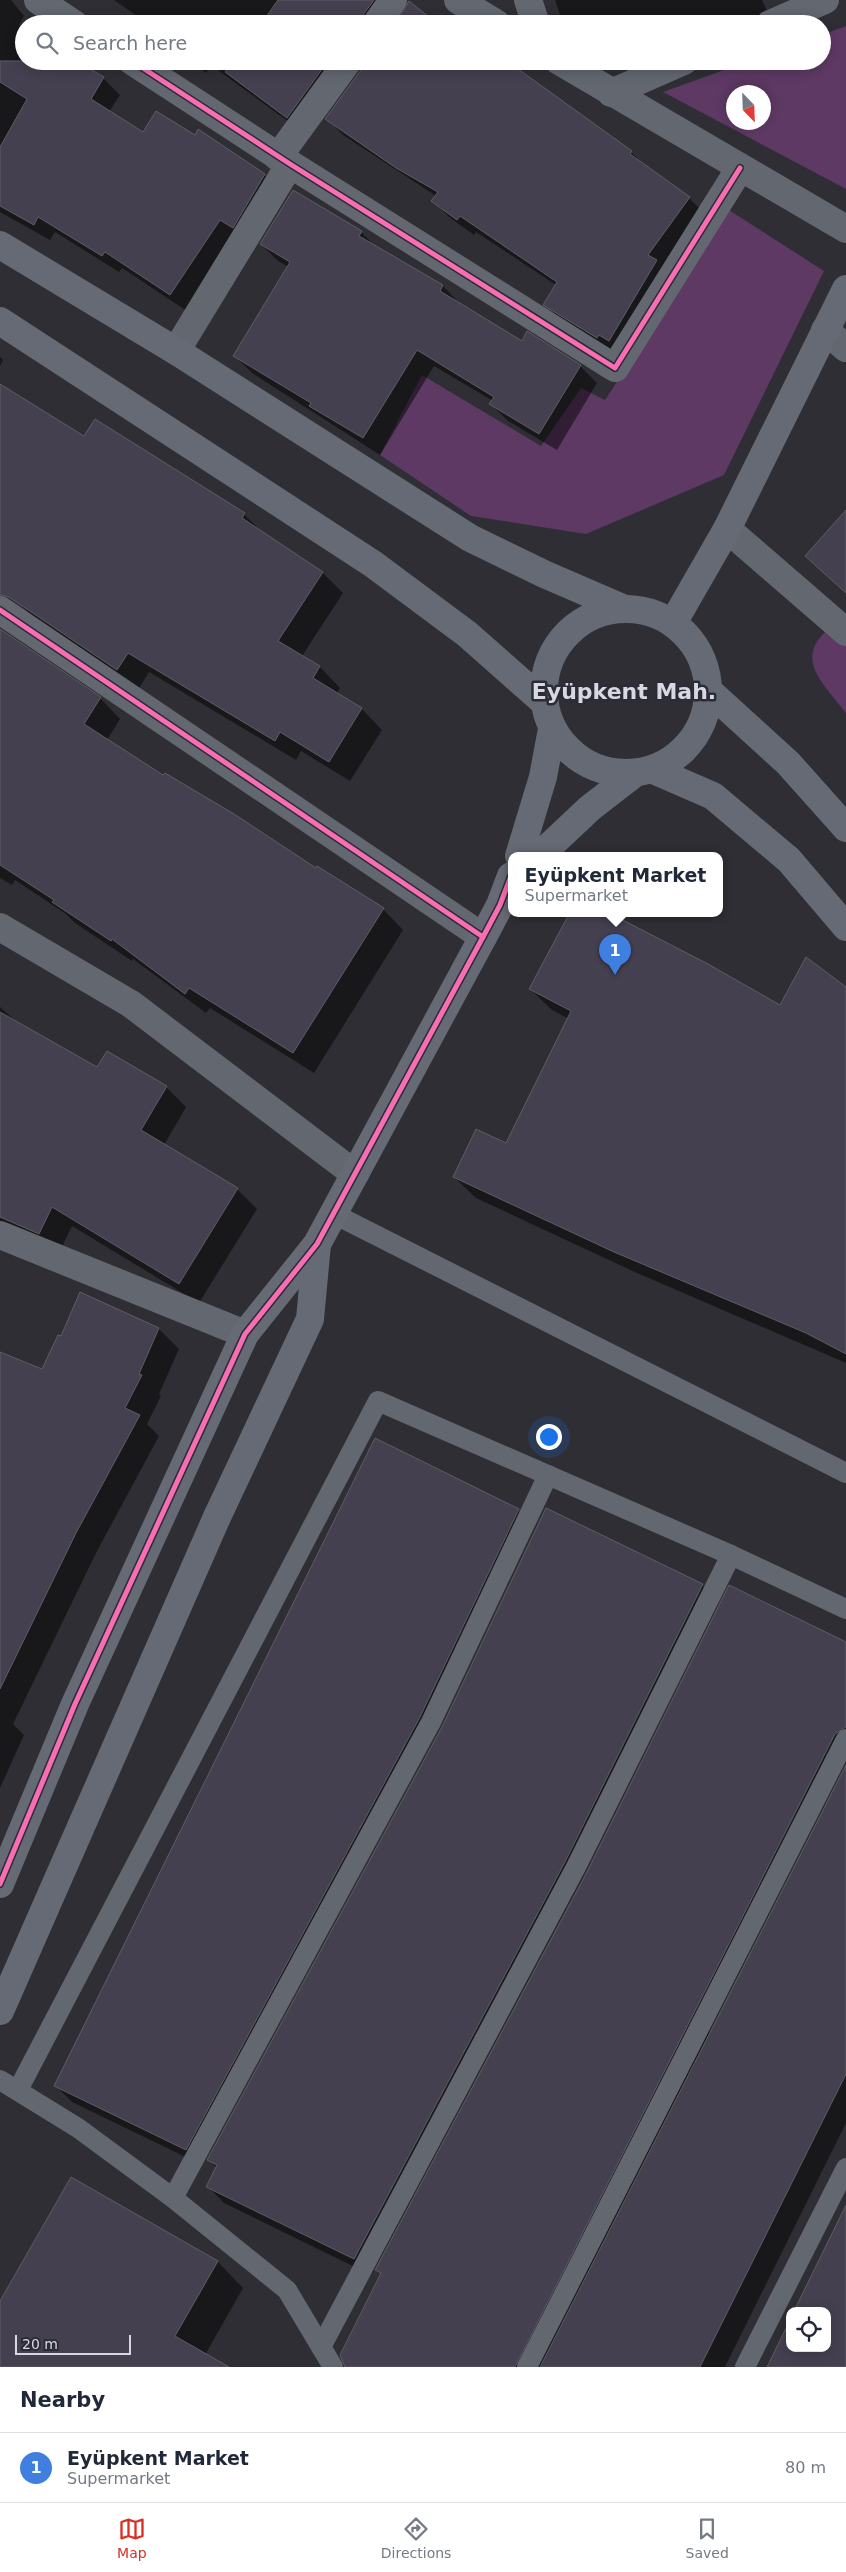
<!DOCTYPE html>
<meta charset="utf-8">
<style>
body{margin:0;font-family:"DejaVu Sans",sans-serif;background:#f6f6f7;color:#1f2937}
.controls{position:absolute;right:15px;bottom:15px;display:grid;overflow:hidden;border-radius:10px;box-shadow:0 2px 12px #0003}
.controls button{width:45px;height:45px;display:grid;place-items:center;padding:0;border:0;border-bottom:1px solid #e0e1e3;background:#fff;color:#1f2937;font:25px sans-serif}
.compass{position:absolute;left:726px;top:85px;width:45px;height:45px;border-radius:50%;background:#fff;box-shadow:0 2px 12px #0003;rotate:157deg}
.scale{position:absolute;left:15px;bottom:12px;width:116px;box-sizing:border-box;padding-left:5px;border:2px solid #d8d9e0;border-top:0;font-size:14px;line-height:18px;white-space:nowrap;color:#d8d9e0;-webkit-text-stroke:4px #2b2c37;paint-order:stroke}
.you{position:absolute;left:548px;top:1436px;width:18px;height:18px;margin:-12px;border:4px solid #fff;border-radius:50%;background:#1a73e8;box-shadow:0 0 0 8px #1a73e833}
.badge{display:grid;place-items:center;width:32px;height:32px;border-radius:50%;background:#d93025;color:#fff;font-size:16px;font-weight:700}
.pin{position:absolute;translate:-50% -41px;filter:drop-shadow(0 1px 2px #0008)}
.pin::after{content:'';position:absolute;top:26px;width:18px;height:15px;background:inherit;clip-path:polygon(0 0,100% 0,50% 100%)}
.popup{position:absolute;left:508px;top:852px;width:215px;height:65px;box-sizing:border-box;display:grid;place-content:center;border-radius:10px;background:#fff;filter:drop-shadow(0 1px 4px #0005);font-size:16px;white-space:nowrap;color:#747a83}
.popup b{font-size:19px;color:#1f2937}
.popup::after{content:'';position:absolute;left:50%;top:100%;margin-left:-10px;border:10px solid transparent;border-top-color:#fff}
.list{margin:0;padding:0;list-style:none}
h2{display:flex;justify-content:space-between;align-items:center;height:65px;margin:0;padding:0 20px;font-size:21px}
h2 small{font-size:16px;font-weight:400;color:#747a83}
.list li{display:grid;grid-template-columns:32px 1fr auto;gap:15px;align-items:center;box-sizing:border-box;height:70px;padding:0 20px;border-top:1px solid #e0e1e3}
.list b{display:block;font-size:19px;white-space:nowrap}
.list p{margin:0;font-size:16px;white-space:nowrap;color:#747a83}
.list em{font-size:16px;font-style:normal;color:#747a83}
.icon{flex:none;width:28px;height:28px;fill:none;stroke:currentColor;stroke-width:2;stroke-linecap:round;stroke-linejoin:round}
.map{position:relative;flex:none;width:846px;height:2367px;overflow:hidden}
.search{position:absolute;background:#fff;box-shadow:0 2px 12px #0003;left:15px;right:15px;top:15px;height:55px;display:flex;align-items:center;gap:12px;box-sizing:border-box;padding:0 18px;border-radius:28px;color:#747a83;font-size:19px}
.sheet{height:135px;background:#fff}
nav{display:flex;justify-content:space-around;align-items:center;box-sizing:border-box;height:70px;border-top:1px solid #e0e1e3;background:#fff;font-size:14px;color:#747a83}
nav a{display:grid;justify-items:center;gap:2px}
nav .on{color:#d93025}
.map>svg:first-child{display:block}
.green{fill:#5d3964;fill-rule:evenodd}
.shadow{fill:#0007}
.building{fill:#454050;stroke:#5e5d62}
.lines{fill:none;stroke-linecap:round;stroke-linejoin:round}
.lane{stroke:#636770;stroke-width:20}
.street{stroke:#636770;stroke-width:28}
.secondary{stroke:#656a74;stroke-width:28}
.cycleway-casing{stroke:#2b2c37;stroke-width:8}
.cycleway{stroke:#f96db3;stroke-width:5}
.labels{text-anchor:middle;dominant-baseline:central;stroke-width:5;stroke-linejoin:round;paint-order:stroke}
.district-label{font-size:22px;font-weight:bold;fill:#d8d9e0;stroke:#2b2c37}
</style>
<div class="map">
<svg width="846" height="2367" viewBox="0 0 846 2367">
<rect width="100%" height="100%" fill="#2e2e34"/>
<!-- green -->
<g class="green">
<path d="M846,26V189L663,92L749,61H822V35ZM734,92H764V122H734Z"/>
<path d="M729,210L824,271L724,475L586,534L471,516L380,455L422,375L541,446L581,388L605,400Z"/>
<path d="M830,628L846,643V713C824,684 792,658 830,628Z"/>
</g>
<!-- shadow -->
<g class="shadow">
<path d="M0,0H11L24,16L19,25L24,28V61H74L103,78L120,95L109,112L143,134L195,136L199,131L264,175L281,192L187,311L122,268L119,272L55,232L50,240L0,212Z"/>
<path d="M114,0H396L385,24H142L137,16Z"/>
<path d="M555,0H762L773,24H682L679,17L658,24H563Z"/>
<path d="M190,61H505L631,152L647,168L689,198L705,214L614,354L561,321L545,304L556,285L476,232L474,235L449,217L433,201L436,196L343,135L327,118L362,70L365,62H359L304,133L211,65L206,73Z"/>
<path d="M361,232L376,247L443,286L460,304L522,343L580,366L597,383L557,450L508,421L491,404L493,401L434,366L380,455L252,373L235,356L289,267L278,261L261,244Z"/>
<path d="M0,357L3,360L0,366Z"/>
<path d="M0,385L84,438L244,514L265,535L323,573L343,593L302,656L320,667L340,688L337,694L362,709L382,730L350,781L301,751L296,760L149,672L138,690L39,623L18,602L0,579Z"/>
<path d="M0,630L100,698L120,719L107,740L383,909L403,930L314,1073L210,1008L206,1013L133,959L132,961L75,923L66,914L15,880L12,885L0,878Z"/>
<path d="M570,914H609L707,965L781,1007L806,959L846,989V1363L637,1273L476,1198L454,1177L507,1145L569,1019L552,1010L530,989Z"/>
<path d="M0,1007L18,1023L98,1068L166,1087L186,1107L164,1145L237,1189L257,1209L199,1303L72,1226L59,1253L0,1226Z"/>
<path d="M159,1329L179,1349L159,1394L161,1396L147,1424L159,1436L96,1553L13,1724L24,1735L0,1788V1353L43,1370Z"/>
<path d="M546,1509L702,1585L719,1602L582,1878L371,2275L224,2203L208,2187L217,2168L209,2160L443,1728Z"/>
<path d="M518,1510L535,1526L436,1733L202,2165L72,2102L55,2085Z"/>
<path d="M846,1644V1761L709,2032L711,2033L846,1768V2123L725,2367H350L382,2274L377,2270Z"/>
<path d="M72,2178L218,2262L243,2288L205,2355L226,2367H0V2303Z"/>
</g>
<!-- building -->
<g class="building">
<path d="M278,0H374L363,15L361,24H261Z"/>
<path d="M409,1L424,13L439,24H395Z"/>
<path d="M0,61H76L104,77L91,99L143,132L156,111L195,135L198,129L265,174L233,228L220,220L170,295L105,252L102,256L38,217L34,225L0,206V147L27,99L0,82Z"/>
<path d="M233,61H328L287,118L225,72Z"/>
<path d="M363,61H507L632,151L630,154L690,197L648,255L657,260L609,341L599,335L597,338L543,305L557,282L460,216L457,220L431,201L438,192L396,168L325,119L361,70Z"/>
<path d="M293,190L362,231L359,236L443,285L440,291L522,341L527,331L581,365L539,434L489,404L494,397L417,350L363,438L309,406L311,403L233,356L290,262L260,244Z"/>
<path d="M0,384L84,436L95,419L245,513L242,518L323,572L278,641L320,666L313,678L362,708L329,762L280,732L275,741L128,653L117,670L9,597L0,595Z"/>
<path d="M846,510V593L805,556Z"/>
<path d="M0,629L101,697L84,724L163,775L165,773L234,814L316,868L317,866L384,908L293,1053L189,988L185,994L112,939L111,941L52,902L54,900L0,865Z"/>
<path d="M569,914H611L708,964L780,1005L806,957L846,987V1354L806,1333L614,1252L453,1177L476,1129L506,1143L571,1011L529,989Z"/>
<path d="M0,1012L97,1067L107,1051L167,1086L141,1130L238,1188L179,1284L52,1207L39,1234L0,1217Z"/>
<path d="M80,1292L159,1328L139,1374L142,1375L125,1408L140,1415L76,1533L0,1689V1352L42,1369L58,1335L61,1336Z"/>
<path d="M375,1438L519,1509L420,1717L186,2150L54,2086Z"/>
<path d="M546,1508L703,1584L565,1862L354,2259L206,2187L217,2165L207,2160L442,1727Z"/>
<path d="M729,1585L846,1642V1727L835,1734L515,2367H345L340,2355L381,2273L375,2270L587,1872Z"/>
<path d="M846,1765V2074L700,2367H540Z"/>
<path d="M71,2177L218,2261L175,2336L229,2367H0V2301Z"/>
<path d="M846,2205V2367H767L790,2320V2348H827V2311H794Z"/>
</g>
<g class="lines">
<!-- lane -->
<g class="lane">
<path d="M334,1214L846,1473"/>
<path d="M0,2080L78,2128L173,2198L287,2290L333,2367"/>
<path d="M18,2090L378,1401L731,1555L846,1609"/>
<path d="M173,2198L431,1722L548,1475"/>
<path d="M321,2347L576,1867L731,1555"/>
<path d="M527,2367L846,1739"/>
<path d="M745,2367L846,2168"/>
</g>
<!-- street -->
<g class="street">
<path d="M38,0L74,24"/>
<path d="M458,0L497,24"/>
<path d="M528,0L536,24"/>
<path d="M376,24L393,0"/>
<path d="M770,24L825,0"/>
<path d="M132,61L290,164L615,368L740,168"/>
<path d="M559,61L846,229"/>
<path d="M611,93L684,61"/>
<path d="M278,157L348,61"/>
<path d="M825,330L846,348"/>
<path d="M176,351L290,164"/>
<path d="M727,529L846,632"/>
<path d="M0,610L483,937"/>
<path d="M0,927L131,1004L355,1174"/>
<path d="M0,1235L245,1334"/>
</g>
<!-- secondary -->
<g class="secondary">
<path d="M0,245L176,351L470,538L544,574L625,609"/>
<path d="M0,321L373,564L467,634L544,702"/>
<circle cx="626" cy="691" r="82"/>
<path d="M673,623L727,529L846,289"/>
<path d="M710,692L788,763L846,828"/>
<path d="M653,770L713,796L789,860L846,927"/>
<path d="M519,856L543,777L552,729"/>
<path d="M539,856L590,808L634,774"/>
<path d="M0,1884L75,1704L245,1334L317,1244L483,937L500,905L511,876"/>
<path d="M0,2011L217,1517L310,1319L317,1244"/>
</g>
<!-- cycleway casing -->
<g class="cycleway-casing">
<g id="cycleway">
<path d="M132,61L290,164L615,368L740,168"/>
<path d="M0,610L483,937"/>
<path d="M0,1884L75,1704L245,1334L317,1244L483,937L500,905L511,876"/>
</g>
</g>
<!-- cycleway -->
<use href="#cycleway" class="cycleway"/>
</g>
<g class="labels">
<!-- district labels -->
<g class="district-label">
<text x="624" y="691">Eyüpkent Mah.</text>
</g>
</g>
</svg>
<div class="controls">
<button><svg class="icon" aria-label="locate" viewBox="0 0 24 24"><circle cx="12" cy="12" r="6"/><path d="M12 2v4M12 18v4M2 12h4M18 12h4"/></svg></button>
</div>
<svg class="compass" viewBox="-18 -18 36 36"><path d="M0-13l5 13h-10z" fill="#e53935"/><path d="M0 13l5-13h-10z" fill="#747a83"/></svg>
<div class="scale">20 m</div>
<div class="you"></div>
<div class="pin badge" style="left:615px;top:975px;background:#3f7fe0">1</div>
<div class="popup"><b>Eyüpkent Market</b>Supermarket</div>
<div class="search"><svg class="icon" aria-label="search" viewBox="0 0 24 24"><circle cx="10" cy="10" r="6"/><path d="M15 15l6 6"/></svg>Search here</div>
</div>
<section class="sheet">
<h2>Nearby<small></small></h2>
<ul class="list">
<li><span class="badge" style="background:#3f7fe0">1</span><div><b>Eyüpkent Market</b><p>Supermarket</p></div><em>80 m</em></li>
</ul>
</section>
<nav>
<a class="on"><svg class="icon" aria-label="map" viewBox="0 0 24 24"><path d="M3 6l6-2 6 2 6-2v14l-6 2-6-2-6 2zM9 4v14M15 6v14"/></svg>Map</a>
<a><svg class="icon" aria-label="directions" viewBox="0 0 24 24"><path d="M12 3l9 9-9 9-9-9zM9 14v-3h6M13 9l2 2-2 2"/></svg>Directions</a>
<a><svg class="icon" aria-label="saved" viewBox="0 0 24 24"><path d="M7 4h10v16l-5-4-5 4z"/></svg>Saved</a>
</nav>
